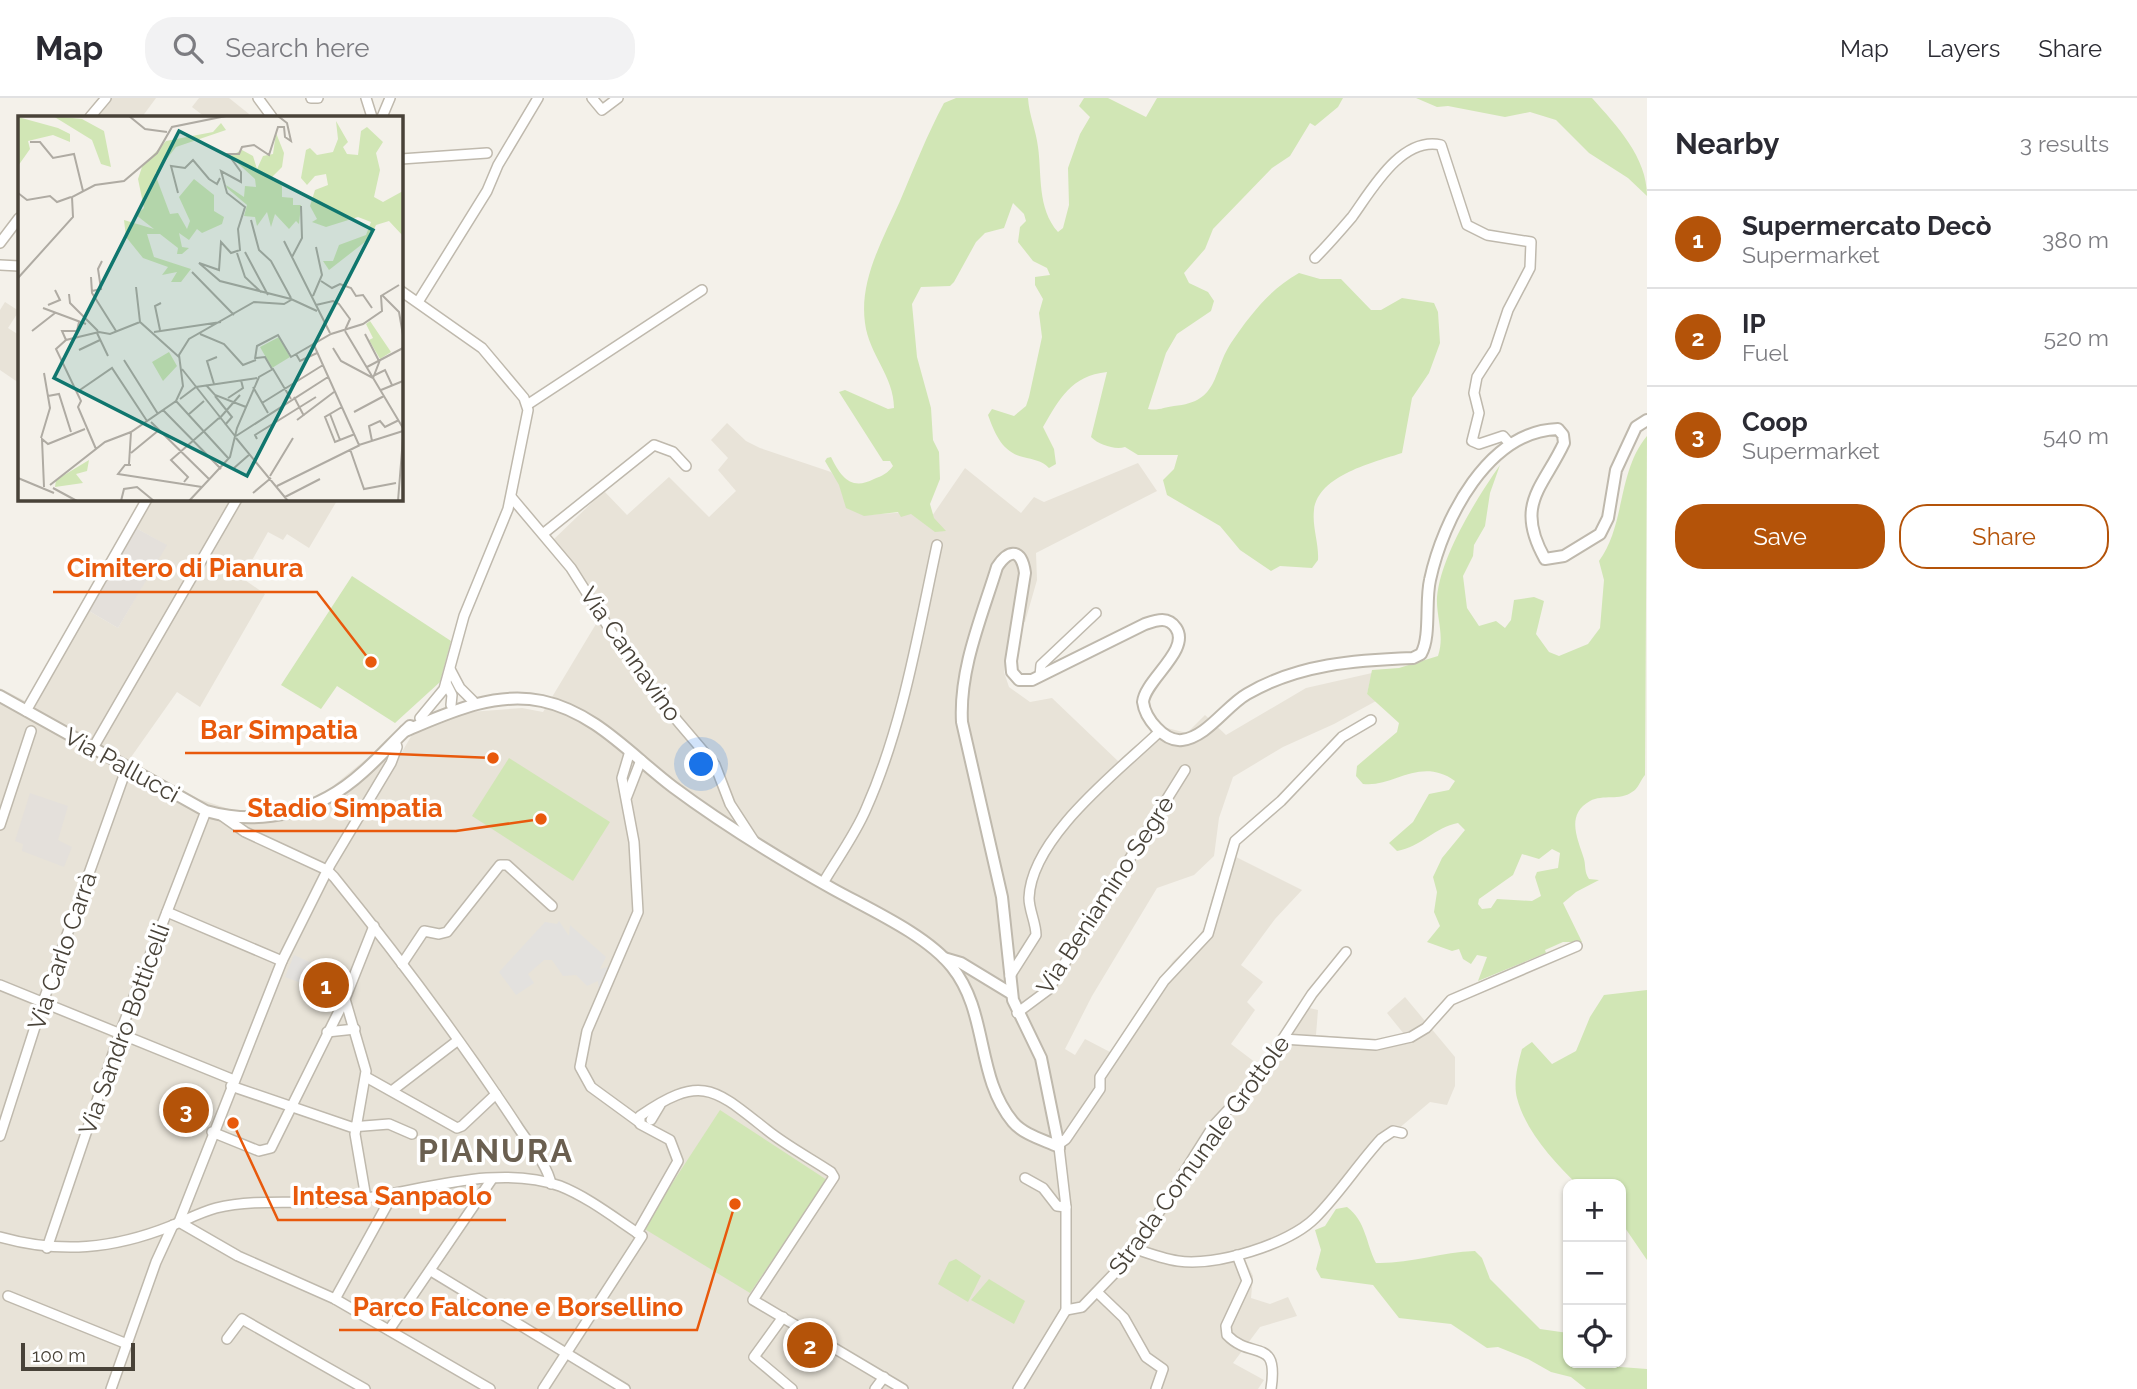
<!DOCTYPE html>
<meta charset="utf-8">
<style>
body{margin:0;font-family:Raleway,sans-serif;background:#f2f2f3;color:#2b2b33}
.controls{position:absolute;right:21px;bottom:21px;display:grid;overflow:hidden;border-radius:14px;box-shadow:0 2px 5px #0004}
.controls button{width:63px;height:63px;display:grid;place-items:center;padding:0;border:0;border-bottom:2px solid #e1e1e2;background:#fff;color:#2b2b33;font:35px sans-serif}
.scale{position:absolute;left:21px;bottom:18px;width:114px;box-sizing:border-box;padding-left:7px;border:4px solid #484238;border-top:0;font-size:19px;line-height:24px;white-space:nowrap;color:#484238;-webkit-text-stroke:5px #fff;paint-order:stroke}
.you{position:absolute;left:702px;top:667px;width:24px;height:24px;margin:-18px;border:5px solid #fff;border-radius:50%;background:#1a73e8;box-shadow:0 0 0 10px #1a73e833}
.badge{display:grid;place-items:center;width:46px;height:46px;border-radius:50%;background:#b45309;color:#fff;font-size:23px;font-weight:700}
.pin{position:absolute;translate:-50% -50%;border:4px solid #fff;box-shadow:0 2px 7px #0006}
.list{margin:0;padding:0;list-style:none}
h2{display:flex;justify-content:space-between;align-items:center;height:91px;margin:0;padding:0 28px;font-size:30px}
h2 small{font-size:23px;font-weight:400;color:#7c7c81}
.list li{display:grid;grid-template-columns:46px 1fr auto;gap:21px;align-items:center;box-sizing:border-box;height:98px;padding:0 28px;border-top:2px solid #e1e1e2}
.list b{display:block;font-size:26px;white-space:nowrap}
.list p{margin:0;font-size:23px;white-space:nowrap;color:#7c7c81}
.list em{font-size:23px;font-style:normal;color:#7c7c81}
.actions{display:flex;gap:14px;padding:21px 28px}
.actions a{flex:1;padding:16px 0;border:2px solid #b45309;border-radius:28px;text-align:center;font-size:24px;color:#b45309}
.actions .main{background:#b45309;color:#fff}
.icon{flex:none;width:38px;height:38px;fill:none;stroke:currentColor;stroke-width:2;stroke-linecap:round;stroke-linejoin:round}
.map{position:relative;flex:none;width:1647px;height:1291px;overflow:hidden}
header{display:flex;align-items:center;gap:42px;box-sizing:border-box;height:98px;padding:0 35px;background:#fff;border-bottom:2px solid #e1e1e2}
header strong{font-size:33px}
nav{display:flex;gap:38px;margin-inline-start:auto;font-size:24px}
.search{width:490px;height:63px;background:#f2f2f3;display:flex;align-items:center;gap:18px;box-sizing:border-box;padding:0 24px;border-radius:28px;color:#7c7c81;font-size:26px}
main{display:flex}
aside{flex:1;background:#fff}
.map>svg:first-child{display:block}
.residential{fill:#e8e3d8}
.industrial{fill:#e4e0db}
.green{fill:#d1e6b5;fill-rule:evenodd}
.parking{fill:#e3e1de}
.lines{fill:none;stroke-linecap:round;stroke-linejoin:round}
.minor-casing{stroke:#bfb9ad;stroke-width:12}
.tertiary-casing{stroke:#bfb9ad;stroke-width:14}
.minor{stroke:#fff;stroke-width:9}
.tertiary{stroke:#fff;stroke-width:10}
.labels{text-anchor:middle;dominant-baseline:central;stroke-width:7;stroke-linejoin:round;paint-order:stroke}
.street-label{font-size:24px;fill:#484238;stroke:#fff}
.district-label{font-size:32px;font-weight:bold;letter-spacing:2px;fill:#6a5f50;stroke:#fff}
.inset-road{fill:none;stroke:#afaba3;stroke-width:2}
.view{fill:#0f766e;fill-opacity:0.15;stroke:#0f766e;stroke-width:3.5}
.inset-edge{fill:none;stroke:#484238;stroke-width:3.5}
.leader{fill:none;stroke:#e8590c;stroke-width:2.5}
.callout-dot{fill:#e8590c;stroke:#fff;stroke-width:2.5}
.callout-label{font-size:26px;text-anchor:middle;font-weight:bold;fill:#e8590c;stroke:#fff;stroke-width:7;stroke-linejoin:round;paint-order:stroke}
</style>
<header>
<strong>Map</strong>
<div class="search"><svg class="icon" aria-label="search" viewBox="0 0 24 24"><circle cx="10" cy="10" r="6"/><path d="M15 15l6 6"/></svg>Search here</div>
<nav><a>Map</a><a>Layers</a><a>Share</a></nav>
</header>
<main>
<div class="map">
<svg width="1647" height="1291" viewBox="0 0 1647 1291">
<rect width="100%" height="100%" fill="#f4f1ea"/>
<!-- residential -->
<g class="residential">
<path d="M111,0H156L142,19H96Z"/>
<path d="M199,0H229L249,16L247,19H205L192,9Z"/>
<path d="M5,204L19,213L8,230L19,237V285L0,272V212Z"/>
<path d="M727,325L746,343L760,350L831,374L864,417L911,414L930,421L965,370L1021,415L1034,399L1044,404L1138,365L1157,393L1036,455L1037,482L1025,524H1012L1004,574L1009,589L1030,604L1052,600L1120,665L1159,628L1187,635L1205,617L1226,637L1306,590L1372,575L1367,596L1376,603L1334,626L1283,649L1233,679L1219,720L1214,758L1194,777L1157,790L1092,898L1065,951L1075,957L1085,941L1110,954L1173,863L1196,842L1205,828L1212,800L1230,756L1302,792L1275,821L1241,867L1263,884L1247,904L1255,912L1231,946L1260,968L1301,908L1318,912L1316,937L1385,942L1404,936L1387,915L1405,899L1455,959V988L1447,1007L1430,1004L1391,1037L1323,1116L1244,1159L1253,1178L1251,1200L1270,1206L1288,1199L1297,1218L1260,1229L1233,1265L1264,1282L1258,1291H0V590L33,607L89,513L118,530L166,447L136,430L153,401H338L309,450L287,436L283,442L268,434L242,480L265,496L200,609L177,594L129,662L199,701L232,712H269L300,705L327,693L376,653L392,671L413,635L456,615L522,610L543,614L599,521L553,442L604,393L627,417L669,379L709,419L736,393L718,372L728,360L711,342Z"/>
</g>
<!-- industrial -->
<g class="industrial">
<path d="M136,430L167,447L118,530L89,513Z"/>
<path d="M30,695L68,708L58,742L72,749L64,769L22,753L23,746L15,743Z"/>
</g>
<!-- green -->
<g class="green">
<path d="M956,0H1028C1029,17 1036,32 1038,49C1042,77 1037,110 1058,134L1063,130L1069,107L1068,70L1080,36L1090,19L1079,8L1084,0H1108L1146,19L1157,0H1343L1338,9L1315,28L1310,25L1290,58L1272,70L1213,131L1205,151L1184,175L1189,185L1208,194L1214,203L1211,213L1177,236L1166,255L1148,311C1159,313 1164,309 1174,308C1220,304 1212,274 1231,245C1250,217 1270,191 1299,175L1320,181H1341L1371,212H1381L1402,200L1434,205L1438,214L1440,245L1429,275L1412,300L1402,355C1375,364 1318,377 1314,412C1312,429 1319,445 1318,462L1312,470L1280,468L1271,473L1240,452L1220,428L1167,397L1163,382L1174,371L1178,357H1138L1125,349C1115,352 1099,347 1091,339L1107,274C1071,278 1060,300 1043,329L1054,351L1056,366L1049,370C1041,362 1034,362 1023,359C1002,354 995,336 988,317L992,311L1014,318L1026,308L1029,299L1042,239L1039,215L1043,201L1035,187V179L1050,177L1047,170L1033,163L1018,144L1020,129L1026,123L1024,116L1013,105L1004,130L985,135L976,144L954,184L950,188L921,189L912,206L917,259L931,310L933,342L939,354L940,381L930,406L934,420L946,433L935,434L911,416L901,419L898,414L864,418L846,410L839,387L825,363L827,360L831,359C841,379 851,393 874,381C882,378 888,375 893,368L890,363H883L839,294L845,292L888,311L894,310C894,278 869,257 865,225C859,182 883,141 900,103C914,70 927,37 944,5Z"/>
<path d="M1416,0H1592C1617,28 1647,59 1647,98L1628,80L1589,55L1556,22L1530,14L1505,19L1448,8L1437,9Z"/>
<path d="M1647,338L1645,677C1640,683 1638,691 1632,694C1620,703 1603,696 1590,703C1565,717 1578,741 1584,761C1586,769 1584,773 1589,781L1599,782L1576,794L1563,805L1582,844H1563L1545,852L1546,855L1478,883L1487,859L1477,857L1471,866L1463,861L1459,851L1452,853L1427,844L1440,828L1434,814L1437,794L1433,779L1442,760L1465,732L1458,725C1435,729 1421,749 1397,753L1389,745L1413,724L1429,696L1449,692L1455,683C1420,658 1393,690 1363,686L1356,678L1357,668L1397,634L1399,625L1367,596L1372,572L1399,570L1438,558C1445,537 1436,519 1437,499C1441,457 1477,400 1500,367L1490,395L1485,428L1474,447L1473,458L1463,478L1467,510L1479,528L1496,523L1505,530L1511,522L1514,502L1534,499L1544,503L1536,536L1549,554L1559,558L1588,546L1600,530L1604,482L1599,463C1626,426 1617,374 1647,338ZM1552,751L1560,755L1558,770L1537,774L1535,779L1541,798L1532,803L1497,801L1491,810L1482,811L1478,806L1479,801L1513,777L1522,756L1539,761Z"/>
<path d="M352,478L451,543L440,584L395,625L337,588L321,611L281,587Z"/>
<path d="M509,660L610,724L573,783L472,718Z"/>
<path d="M1647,892V1162L1621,1124V1086H1577C1554,1064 1525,1032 1517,1000C1513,984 1518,966 1522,951L1532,944L1552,966L1576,953L1590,919L1604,897Z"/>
<path d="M720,1012L827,1082L750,1195L643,1130Z"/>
<path d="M1347,1109C1366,1123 1366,1146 1376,1165C1409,1166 1441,1154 1475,1153L1482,1160L1490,1181L1540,1231L1568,1235V1265L1647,1271V1291H1586L1571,1279L1551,1274L1528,1261L1498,1249L1487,1250L1451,1226L1399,1220L1373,1187L1321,1180L1316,1171L1321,1152L1315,1132L1325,1128L1336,1111Z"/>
<path d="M956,1161L981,1178L968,1204L938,1186L949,1164Z"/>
<path d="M989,1181L1025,1203L1014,1226L971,1202Z"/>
</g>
<!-- parking -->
<g class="parking">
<path d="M559,823L569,838L570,827L606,859L600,871L611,868L606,880L599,892L598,883L587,888L576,877L563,878L552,862H544L528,876L534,885L516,897L499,874L545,824L557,826Z"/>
<path d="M294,857L321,869L312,889L285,879Z"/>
</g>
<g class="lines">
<!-- minor casing -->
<g class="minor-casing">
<g id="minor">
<path d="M258,0L272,19"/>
<path d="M311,0H318"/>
<path d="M366,0L372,19"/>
<path d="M592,0L602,12L618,0"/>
<path d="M90,19L106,0"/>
<path d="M382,19L390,0"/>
<path d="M401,61L487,55"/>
<path d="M0,145L19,120"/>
<path d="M1315,160C1328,147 1340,133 1352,119C1371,93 1401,38 1441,47L1467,127L1487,137L1531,144L1530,170L1508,212L1495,251L1477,279L1474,295L1479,315L1472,343L1479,346L1503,338L1510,346"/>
<path d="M0,167L19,168"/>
<path d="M401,193L482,250L524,300L528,312L508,411L464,518L444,591L420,620"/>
<path d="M418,204L487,93L498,67L538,0"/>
<path d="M527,307L702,192"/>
<path d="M512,400L571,470L621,549L658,600L715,667L730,706L754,743"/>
<path d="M544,435L654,347L673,354L686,368"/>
<path d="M450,571L460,590L473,603"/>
<path d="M1040,578L1041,567L1096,515"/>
<path d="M446,585L452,597L451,607"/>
<path d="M26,613L147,401"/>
<path d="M93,650L237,401"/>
<path d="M630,653L622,680L634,744L638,814L587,933L580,969L591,989L639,1024"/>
<path d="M627,698L641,662"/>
<path d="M221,717L245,734L327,772L334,779C398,858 460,941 516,1026C527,1044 547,1065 551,1086"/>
<path d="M0,727L31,633"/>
<path d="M823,785C837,761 855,737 866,711C903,628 918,535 937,447"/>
<path d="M167,814L282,863"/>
<path d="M402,866L424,833L439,836L447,834L500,767H507L552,808"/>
<path d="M1010,878L1036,837C1036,825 1029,812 1029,800C1031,740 1117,674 1157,636"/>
<path d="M0,887L234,982"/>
<path d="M1017,915L1048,892L1185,672"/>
<path d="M327,934L355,931"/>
<path d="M1283,941L1376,947L1411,939L1426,930L1451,902L1577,848"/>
<path d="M366,979L457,1030L462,1028L496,996"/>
<path d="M231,988L351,1029L389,1026L412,1036"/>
<path d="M393,992L457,943"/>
<path d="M651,1022L660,1007"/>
<path d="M212,1034L259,1053L271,1050L345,901"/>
<path d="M0,1038L43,904L127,669"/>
<path d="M1059,1046L1066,1041L1100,991V979L1164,883L1208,836L1235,743L1281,703L1342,639L1371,622"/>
<path d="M1025,1080L1043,1090L1057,1108L1066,1109"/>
<path d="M366,1100L355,1036L366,973L345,901L374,828"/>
<path d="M179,1124L282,863L330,767L391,665L397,649L395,643"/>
<path d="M179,1124L238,1158L335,1201L490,1291"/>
<path d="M637,1135L678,1063L670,1042L640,1026V1018C702,975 715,991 767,1032C787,1048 810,1060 831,1074L834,1079L753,1202L903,1291"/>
<path d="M0,1139C61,1156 113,1151 171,1128C186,1122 201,1114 216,1110C257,1100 302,1107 344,1103C410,1097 495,1064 560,1088C588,1099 616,1121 642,1138L543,1291"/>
<path d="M47,1150L120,935L206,713"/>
<path d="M1136,1151C1150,1156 1164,1161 1178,1163C1215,1169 1289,1146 1315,1120C1339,1096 1358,1066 1381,1041L1393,1033L1402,1035"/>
<path d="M1237,1157L1247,1183L1226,1228L1227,1237C1252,1263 1279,1238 1271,1291"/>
<path d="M431,1173L625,1291"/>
<path d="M1097,1194L1124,1220L1146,1259L1163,1271L1156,1291"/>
<path d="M8,1198L127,1246"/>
<path d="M335,1201L393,1096"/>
<path d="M1066,1212L1082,1209L1132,1157L1214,1027L1256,982L1312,896L1346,854"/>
<path d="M783,1219L754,1259L792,1291"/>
<path d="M389,1232L492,1081"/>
<path d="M227,1241L242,1221L365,1291"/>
<path d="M111,1291L156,1164L173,1127"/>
<path d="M875,1291L884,1279"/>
<path d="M1018,1291L1066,1212V1109L1059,1049"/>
</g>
</g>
<!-- tertiary casing -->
<g class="tertiary-casing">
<g id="tertiary">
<path d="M0,598L206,713C263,729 319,714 363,674C379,660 394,643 410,628"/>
<path d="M405,633C448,615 494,593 542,603C595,614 632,658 673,689C724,727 778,760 833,791C869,811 927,837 952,869C989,915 975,978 1013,1024C1024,1037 1044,1042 1059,1049"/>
<path d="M944,860L961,865L1012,896"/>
<path d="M1059,1049L1041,960L1013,902L1002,799L962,624C959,571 982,518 997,469C1010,449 1022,452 1025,475L1011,563L1012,574L1019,582H1032L1145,526C1157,522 1168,518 1176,530C1191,552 1145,582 1143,604C1145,620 1164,644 1182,642C1207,639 1226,608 1247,596C1298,566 1356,562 1413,560L1421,556C1431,539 1425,503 1430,482C1443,421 1488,333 1558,331L1563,337L1564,345C1543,390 1514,406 1545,461L1564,458L1600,436L1608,420L1616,372L1636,329L1647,322"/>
</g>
</g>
<!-- minor -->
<use href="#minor" class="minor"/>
<!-- tertiary -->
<use href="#tertiary" class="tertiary"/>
</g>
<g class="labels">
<!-- street labels -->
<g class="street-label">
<text transform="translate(631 556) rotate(55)">Via Cannavino</text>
<text transform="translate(122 667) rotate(29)">Via Pallucci</text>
<text transform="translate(1105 797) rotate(-57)">Via Beniamino Segrè</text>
<text transform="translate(62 853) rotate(-71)">Via Carlo Carrà</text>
<text transform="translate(124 931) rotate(-70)">Via Sandro Botticelli</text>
<text transform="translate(1199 1057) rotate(-54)">Strada Comunale Grottole</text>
</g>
<!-- district labels -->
<g class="district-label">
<text x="496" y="1052">PIANURA</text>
</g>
</g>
<!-- overview -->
<g transform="translate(18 18)">
<rect width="385" height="385" fill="#f4f1ea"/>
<path d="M35,0L64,3L86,15L93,51L83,48L74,24ZM0,1L40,12L52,18V26L35,19L10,25L12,33L0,50ZM318,5L330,26L325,31L329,38L340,39L343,15L349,11L365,26L358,37L362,54L356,81L365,86L385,75V120L371,105L358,109L352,122L311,154L305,145H315L321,129L348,119L353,106L340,101L308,111L294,106L299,103L292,90L297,74L310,69L308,58L297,60L289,69L283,62L288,34L292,32L299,39L315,36L320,23ZM203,7L208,14L158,31L137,58L152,98L160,97L169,113L172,105L161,81L176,63L196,79V95L206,101L204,108L184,117L179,113L171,124L161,117L164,131L171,132L164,138H159L160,132L142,118H129L136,141L173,153L163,166H153L159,156L144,159L150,151L125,142L108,121L106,104L136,113L118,99L126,92L120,63L124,51L148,25L195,16ZM258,17L266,37L264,51L254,61L264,70V81L275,82V89H283L281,108L278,105L271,113L257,98L253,111L249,96L239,110L237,101L226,100L229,89L209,72L208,69L226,81L227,70L238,71L237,63L212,40L224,34L235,40L239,53L245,40L255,38ZM352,205L373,236L362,243L351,224L355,222L348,208ZM261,221L272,241L254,252L242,231ZM151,236L159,250L145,265L134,246ZM71,344L69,355L58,358L65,367L37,371L38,364Z" fill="#d1e6b5"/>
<path class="inset-road" d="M111,0L127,13L149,16M260,0L269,7L273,25L267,21L266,11H260L251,39L236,29L224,31L221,38H210L223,56V66L203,55L209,77L227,91L220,113L222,134L213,137L203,126L201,154L181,147L202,165L273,183L299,195M12,26H22L35,42L56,38L65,75M0,77L9,84L32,80L39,86L53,81M160,77L153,50L167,52L175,44L191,63L199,68L202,62M233,104L241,134L253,145L273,182M266,125L312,217M227,136L250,179M219,137L227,161L243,176M274,141L284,122L283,90M174,156L216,199M73,161L74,177L98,215M0,162L55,101L54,81L77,69L106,65L139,37L154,11L208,0M303,165L314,172L322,168L333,172L338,180L345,179L354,192M118,171L122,206M74,175L83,173L80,153L84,145M51,178L52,187L80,215M364,179L381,196L385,219M295,180L304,159L298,131M30,189L42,184L37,174M298,189L315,185L321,188L332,203L327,214M25,192L68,208M142,214L137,190L143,187M14,215L37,197M327,215L385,312M136,216L203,206M79,217L90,240M182,218L206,228L225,249L238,244M347,218L361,245M48,224L44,215H59L61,206M295,227L341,329L385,315M315,232L323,245L355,262L362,244M61,234L82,224M278,238L282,245L299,237M238,242L247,241L254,253M237,243L239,230L260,219L273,241L313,218L345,208L364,195L363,180L381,169M106,244L140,298M349,251L385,232M164,253L217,320M357,259L367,254L374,269M196,268L189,245L199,241M188,269L197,279L228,291M235,271L250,297M363,274L385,265M59,276L94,252L129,305M30,280L41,278L53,316M197,280L214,301L207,309M276,281L286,300M210,282L225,272L223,264M162,283L178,271L239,262M158,285L211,343M244,287L305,249M324,291L307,301L317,326L337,318M145,294L203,353M336,296L366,280M312,298L322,324M170,299L186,285M201,303L222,279M279,304L316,276M133,306L192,364M218,320L310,261M23,322L32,292L26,257M218,322L270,385M239,323L237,319L298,281M354,325L351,310L362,305L367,311L381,304M78,333L60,291L63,285L38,233L48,224L81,216L92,218L122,206L161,241M332,333L346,373L378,367M113,337L141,314M111,348L113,316M113,349H107L100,358L184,371M216,352L232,338M252,360L275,322M0,362L36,377M166,366L170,361L153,344L201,302M32,369L87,326L113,316L158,285L165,270L161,239L171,223L236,186L266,188L273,184M259,370L342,329M26,371L24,323L30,328L67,313M35,372L59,385M235,377L253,362M267,381L302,363M103,385L106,373L119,371L136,385M171,385L212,341L219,312L241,261L255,253L273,283M380,385L385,322"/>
<path class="view" d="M161,15L355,114L229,360L36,262Z"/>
<rect width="385" height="385" class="inset-edge"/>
</g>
<!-- callouts -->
<path class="leader" d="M371 564L317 494H53M493 660L372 655H185M541 721L456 733H233M233 1025L278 1122H506M735 1106L697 1232H339"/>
<g class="callout-dot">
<circle cx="371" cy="564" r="7"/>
<circle cx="493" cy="660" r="7"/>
<circle cx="541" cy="721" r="7"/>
<circle cx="233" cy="1025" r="7"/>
<circle cx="735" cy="1106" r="7"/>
</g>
<g class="callout-label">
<text x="185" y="479">Cimitero di Pianura</text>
<text x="279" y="641">Bar Simpatia</text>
<text x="345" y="719">Stadio Simpatia</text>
<text x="392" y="1107">Intesa Sanpaolo</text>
<text x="518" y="1218">Parco Falcone e Borsellino</text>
</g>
</svg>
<div class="controls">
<button>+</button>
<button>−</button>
<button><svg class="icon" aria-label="locate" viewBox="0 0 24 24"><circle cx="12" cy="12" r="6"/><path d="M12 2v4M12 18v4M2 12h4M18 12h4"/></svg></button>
</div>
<div class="scale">100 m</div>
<div class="you"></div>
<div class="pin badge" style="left:326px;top:887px">1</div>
<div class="pin badge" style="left:810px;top:1247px">2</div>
<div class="pin badge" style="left:186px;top:1012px">3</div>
</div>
<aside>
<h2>Nearby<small>3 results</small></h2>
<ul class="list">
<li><span class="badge">1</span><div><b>Supermercato Decò</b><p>Supermarket</p></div><em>380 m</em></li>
<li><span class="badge">2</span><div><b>IP</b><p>Fuel</p></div><em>520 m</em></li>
<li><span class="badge">3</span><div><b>Coop</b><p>Supermarket</p></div><em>540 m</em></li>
</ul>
<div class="actions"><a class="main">Save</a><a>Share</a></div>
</aside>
</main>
